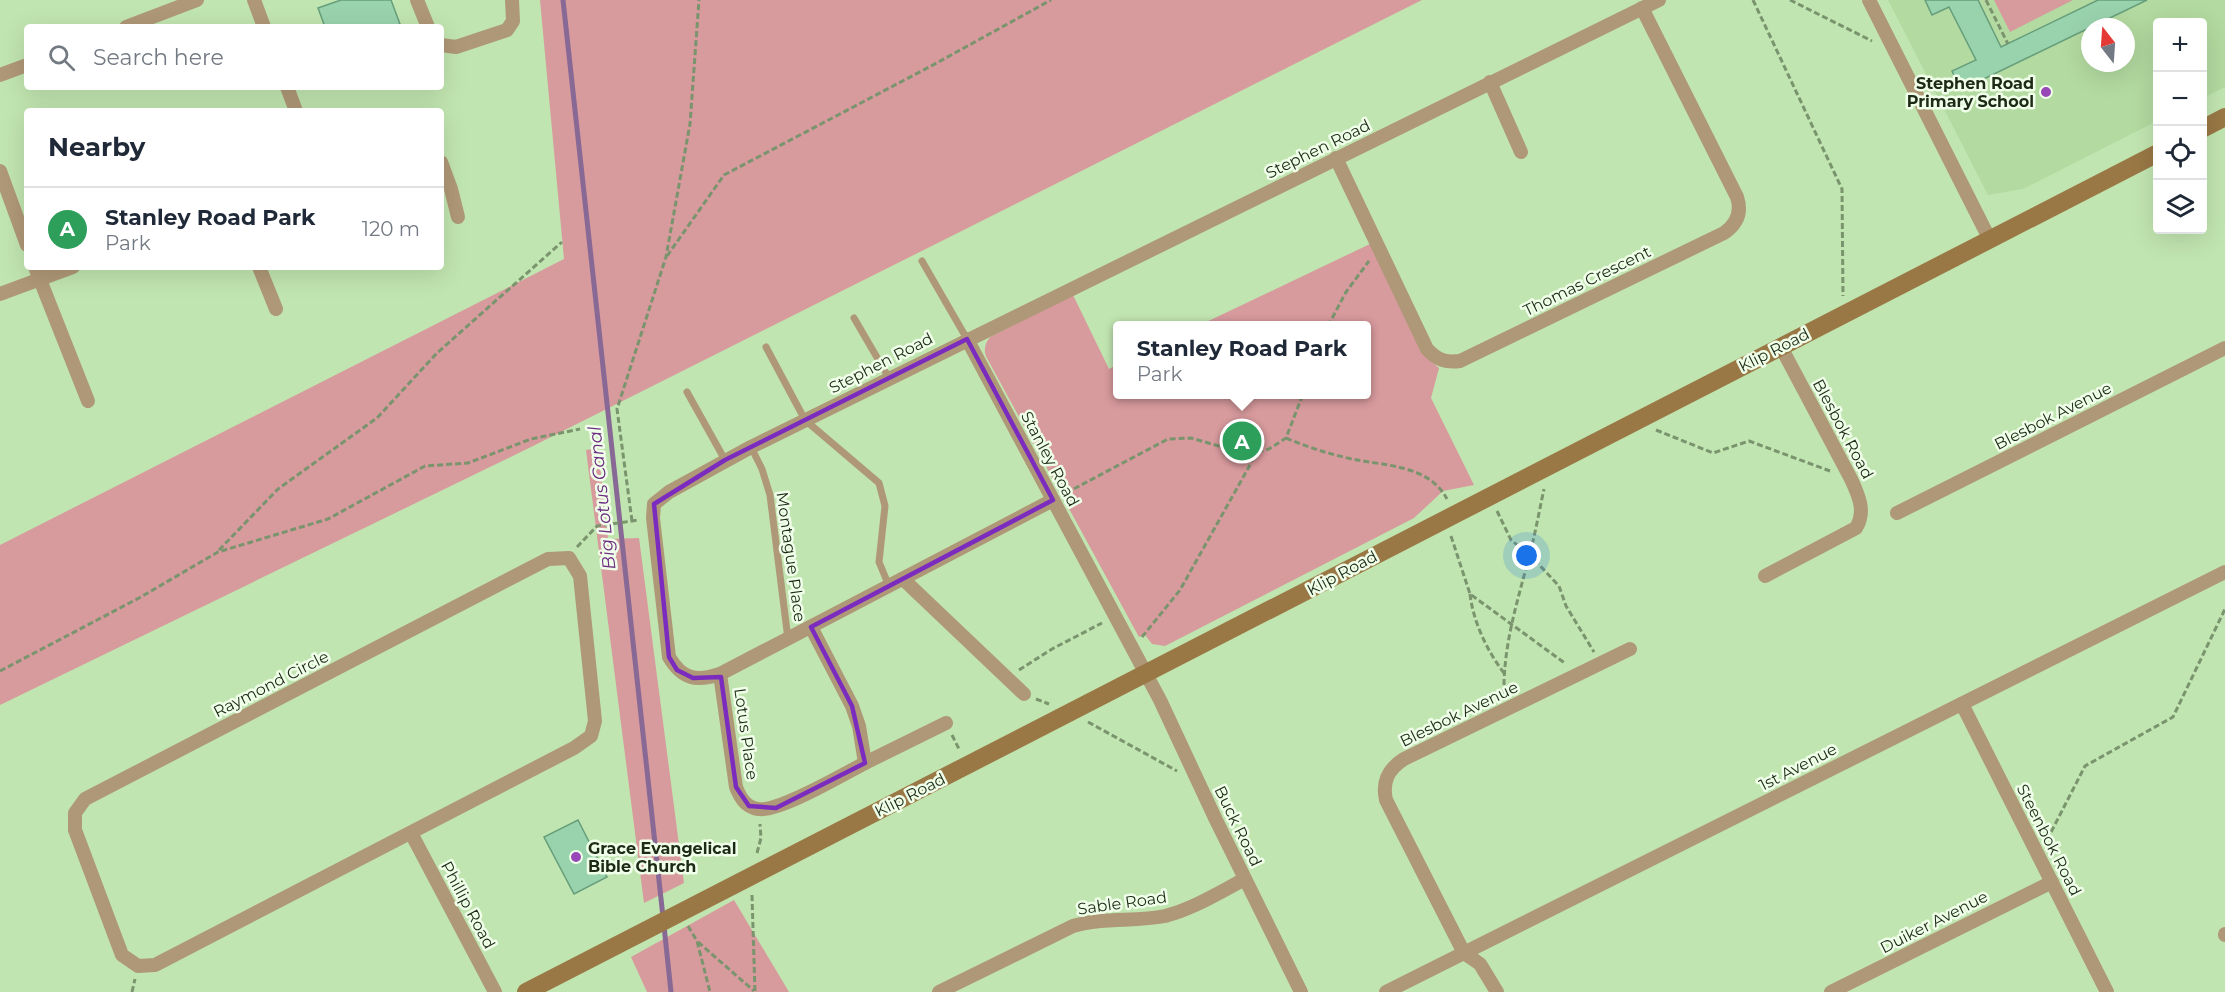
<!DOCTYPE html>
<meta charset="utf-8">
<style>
body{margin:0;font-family:Montserrat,sans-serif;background:#f2f2f3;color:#1f2937}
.controls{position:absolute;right:18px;top:18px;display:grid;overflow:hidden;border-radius:6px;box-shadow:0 6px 24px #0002}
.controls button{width:54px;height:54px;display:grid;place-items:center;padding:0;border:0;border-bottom:2px solid #e0e1e3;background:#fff;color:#1f2937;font:30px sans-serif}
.compass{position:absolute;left:2081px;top:18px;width:54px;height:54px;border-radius:50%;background:#fff;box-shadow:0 6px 24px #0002;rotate:343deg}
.you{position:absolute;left:1527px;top:556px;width:21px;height:21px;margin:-15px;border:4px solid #fff;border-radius:50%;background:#1a73e8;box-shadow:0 0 0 9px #1a73e833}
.badge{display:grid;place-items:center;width:39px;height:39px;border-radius:50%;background:#2563eb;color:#fff;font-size:20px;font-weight:700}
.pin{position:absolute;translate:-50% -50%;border:3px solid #fff;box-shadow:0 2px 6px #0006}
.popup{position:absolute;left:1113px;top:321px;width:258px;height:78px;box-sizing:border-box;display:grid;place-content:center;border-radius:6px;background:#fff;filter:drop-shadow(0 2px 4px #0005);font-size:20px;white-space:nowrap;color:#747a83}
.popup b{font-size:22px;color:#1f2937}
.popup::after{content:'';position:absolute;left:50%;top:100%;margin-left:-12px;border:12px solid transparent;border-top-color:#fff}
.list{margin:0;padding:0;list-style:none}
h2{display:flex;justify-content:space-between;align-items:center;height:78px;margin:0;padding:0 24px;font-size:26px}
h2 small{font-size:20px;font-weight:400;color:#747a83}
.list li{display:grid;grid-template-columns:39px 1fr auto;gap:18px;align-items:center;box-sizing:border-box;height:84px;padding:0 24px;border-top:2px solid #e0e1e3}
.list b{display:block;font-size:22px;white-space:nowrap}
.list p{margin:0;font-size:20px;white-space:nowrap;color:#747a83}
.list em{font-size:20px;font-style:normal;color:#747a83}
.icon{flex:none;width:33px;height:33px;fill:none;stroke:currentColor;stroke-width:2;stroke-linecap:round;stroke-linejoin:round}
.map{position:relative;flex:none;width:2225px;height:992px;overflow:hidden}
.search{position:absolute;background:#fff;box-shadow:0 6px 24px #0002;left:24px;top:24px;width:420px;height:66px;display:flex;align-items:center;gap:15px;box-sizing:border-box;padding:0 21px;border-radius:6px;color:#747a83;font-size:22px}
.panel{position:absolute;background:#fff;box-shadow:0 6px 24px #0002;left:24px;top:108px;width:420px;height:162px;border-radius:6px}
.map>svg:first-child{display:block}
.built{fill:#b3daa0;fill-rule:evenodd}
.green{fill:#d79a9d}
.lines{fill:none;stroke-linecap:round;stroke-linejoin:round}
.stream{stroke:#886995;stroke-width:5}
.building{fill:#99d3ad;stroke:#669e7b;stroke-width:1.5}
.path{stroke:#7a946e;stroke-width:3;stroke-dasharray:6 3;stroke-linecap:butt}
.lane{stroke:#af9877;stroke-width:7}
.street{stroke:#af9877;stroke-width:14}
.secondary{stroke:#9a7846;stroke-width:18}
.marked{fill:none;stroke:#7b2cbf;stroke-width:4.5;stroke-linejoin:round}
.poi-dot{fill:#9847b7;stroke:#f0ffe9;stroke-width:2}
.labels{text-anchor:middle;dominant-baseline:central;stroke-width:5;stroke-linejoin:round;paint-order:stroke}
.poi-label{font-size:16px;font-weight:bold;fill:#1c2a16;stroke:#f0ffe9;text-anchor:end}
.street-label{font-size:16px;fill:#1c2a16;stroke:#f0ffe9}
.water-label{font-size:18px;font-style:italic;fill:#6b2c82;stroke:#f0ffe9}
</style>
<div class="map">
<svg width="2225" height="992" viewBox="0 0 2225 992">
<rect width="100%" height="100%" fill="#c1e5b0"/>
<!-- built -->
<path class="built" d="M1888,0H2225V87L2203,98L2202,22H2158L2157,121L2023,189L1988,195ZM2090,27H2126V63H2090Z"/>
<!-- green -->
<g class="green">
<path d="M540,0H1422L529,448L0,705V545L564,259Z"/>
<path d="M1994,0H2073L2010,32Z"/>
<path d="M1370,244L1425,356L1439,368L1431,398L1474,485L1443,491L1414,518L1165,646L1152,644L1145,635L1139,637L988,360C983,352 984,345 990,337L1073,295L1109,369L1117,365L1118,394H1366V326L1200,325Z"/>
<path d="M598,448L608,539L639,538L684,883L644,903L586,450Z"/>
<path d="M734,900L789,992H647L631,957Z"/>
</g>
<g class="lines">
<!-- stream -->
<g class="stream">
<path d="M563,0L663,917"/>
<path d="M664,926L671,992"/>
</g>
</g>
<!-- building -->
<g class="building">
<path d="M341,0H391L400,24L392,27H325L318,8Z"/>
<path d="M1925,0H1978L2001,47L2098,0H2147L1961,90L1952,71L1976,60L1949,7L1932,15Z"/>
<path d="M578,820L607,877L574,894L544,837Z"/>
</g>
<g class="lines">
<!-- path -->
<g class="path">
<path d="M1753,0L1842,189L1843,296"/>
<path d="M1790,0L1872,41"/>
<path d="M1986,0L2008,44"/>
<path d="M667,256L724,175L933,65L1051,0"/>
<path d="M1328,326L1346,292L1369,261"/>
<path d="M1656,430L1713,453L1749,441L1830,471"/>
<path d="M1286,438C1307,447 1329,454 1352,459C1386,466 1429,465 1447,499"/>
<path d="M1066,493L1168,439L1191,438L1236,451L1255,453L1269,449L1286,438L1303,394"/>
<path d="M1497,511L1511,540L1530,555L1559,586L1566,606L1594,652"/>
<path d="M632,521L617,409L666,257L690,124L699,0"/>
<path d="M1451,536L1470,594L1566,664"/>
<path d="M577,547L597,526L639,520"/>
<path d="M219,550L278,489L377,418L437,353L562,242"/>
<path d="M1470,594C1473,621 1487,651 1504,673"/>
<path d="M1142,637L1180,590L1250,465L1255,453"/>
<path d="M1019,670L1052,649L1102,623"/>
<path d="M0,671L139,598L218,552L328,519L425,466L468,463L531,439L580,429"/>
<path d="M1504,694C1503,646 1517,603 1529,557C1535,535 1539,512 1544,489"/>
<path d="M1036,699L1049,704"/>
<path d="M1088,722L1177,771"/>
<path d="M952,735L960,751"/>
<path d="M2047,840L2085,766L2173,717L2225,609"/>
<path d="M757,853L761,838L760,824"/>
<path d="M752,895L755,992"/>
<path d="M688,926L697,941L710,992"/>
<path d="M698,942L754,991"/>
<path d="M132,992L135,979"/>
</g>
<!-- lane -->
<g class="lane">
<path d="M922,261L967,339"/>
<path d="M854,318L889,378"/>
<path d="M766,347L805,420L879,483L885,506L879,562L889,586"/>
<path d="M687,392L725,460"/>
<path d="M751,447L762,469L770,495L788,639"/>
</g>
<!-- street -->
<g class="street">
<path d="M254,0L264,27"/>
<path d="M417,0L428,27"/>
<path d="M1869,0L1990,240"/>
<path d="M126,27L197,0"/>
<path d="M441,45L456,47L507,30L513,21L512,0"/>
<path d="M0,75L27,65"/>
<path d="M1490,82L1521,152"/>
<path d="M287,87L296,111"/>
<path d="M1336,158L1427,349C1437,360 1446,363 1460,361L1724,233C1737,224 1742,212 1737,197L1642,8"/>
<path d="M441,162L451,189L458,217"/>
<path d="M0,171L27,245"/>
<path d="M35,267L88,401"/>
<path d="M259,267L276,309"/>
<path d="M0,294L73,267"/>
<path d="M967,339L1160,700L1216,820L1301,992"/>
<path d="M1053,500L720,674C696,682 682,679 669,657L653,518L654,504L669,492L751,447L1659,0"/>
<path d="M1897,513L2225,348"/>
<path d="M569,558L580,576L595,721L591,736L574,748L155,965L138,966L122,955L75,830V813L85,799L548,559Z"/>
<path d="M1765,576L1856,528C1866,512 1859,496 1851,479L1781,347"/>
<path d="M903,579L1024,694"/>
<path d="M720,674L736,787C740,797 745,807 758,809C778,813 844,774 865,763L859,726L852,706L811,627"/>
<path d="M1962,704L2107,992"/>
<path d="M865,763L946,723"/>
<path d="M411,833L495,992"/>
<path d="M2225,934V935"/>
<path d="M939,992L1073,926C1103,917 1135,922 1165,916C1193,909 1220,892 1245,879"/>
<path d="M1386,992L2225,572"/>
<path d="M1497,992L1480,964L1464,953L1386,800C1382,782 1388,769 1404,759L1630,649"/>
<path d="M1831,992L2052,882"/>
</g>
<!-- secondary -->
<g class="secondary">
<path d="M2202,129L2225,117"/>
<path d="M526,992L2158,153"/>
</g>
</g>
<!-- marked area -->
<path class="marked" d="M967,339L1053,500L811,627L852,706L865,763L776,808L749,806L736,787L721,677L693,678L677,670L669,657L654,504L725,460Z"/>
<!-- markers -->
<g class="poi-dot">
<circle cx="2046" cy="92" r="6"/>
<circle cx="576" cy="857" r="6"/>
</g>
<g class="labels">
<!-- poi labels -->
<g class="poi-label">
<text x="2034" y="83">Stephen Road<tspan x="2034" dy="18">Primary School</tspan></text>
<text x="588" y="848" text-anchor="start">Grace Evangelical<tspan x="588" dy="18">Bible Church</tspan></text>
</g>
<!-- street labels -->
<g class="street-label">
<text transform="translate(1318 149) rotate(-26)">Stephen Road</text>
<text transform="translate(1587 281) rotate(-26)">Thomas Crescent</text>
<text transform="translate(1774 350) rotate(-27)">Klip Road</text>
<text transform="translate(881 363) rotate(-27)">Stephen Road</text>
<text transform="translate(2053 416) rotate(-27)">Blesbok Avenue</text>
<text transform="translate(1843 429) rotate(62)">Blesbok Road</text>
<text transform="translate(1050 459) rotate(62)">Stanley Road</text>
<text transform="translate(791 557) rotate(82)">Montague Place</text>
<text transform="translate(1342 573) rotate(-28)">Klip Road</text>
<text transform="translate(271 684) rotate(-27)">Raymond Circle</text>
<text transform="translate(1459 714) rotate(-26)">Blesbok Avenue</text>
<text transform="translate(746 734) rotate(82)">Lotus Place</text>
<text transform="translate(1798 767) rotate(-27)">1st Avenue</text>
<text transform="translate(910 795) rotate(-27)">Klip Road</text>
<text transform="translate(1238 826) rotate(64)">Buck Road</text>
<text transform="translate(2049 840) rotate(63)">Steenbok Road</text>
<text transform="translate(1122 903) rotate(-8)">Sable Road</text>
<text transform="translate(468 905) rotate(62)">Phillip Road</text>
<text transform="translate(1934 922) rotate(-27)">Duiker Avenue</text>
</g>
<!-- water labels -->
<g class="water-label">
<text transform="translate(602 498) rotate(-96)">Big Lotus Canal</text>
</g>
</g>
</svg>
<div class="controls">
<button>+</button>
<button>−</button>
<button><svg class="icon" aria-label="locate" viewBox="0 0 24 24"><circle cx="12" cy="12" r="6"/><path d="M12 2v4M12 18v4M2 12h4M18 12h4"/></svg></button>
<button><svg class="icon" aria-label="layers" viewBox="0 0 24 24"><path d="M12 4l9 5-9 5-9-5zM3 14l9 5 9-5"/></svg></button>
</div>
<svg class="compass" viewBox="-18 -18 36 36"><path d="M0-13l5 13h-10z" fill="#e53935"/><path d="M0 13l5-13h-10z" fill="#747a83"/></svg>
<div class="you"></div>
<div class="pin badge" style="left:1242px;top:441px;background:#2e9e5b">A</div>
<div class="popup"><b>Stanley Road Park</b>Park</div>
<div class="search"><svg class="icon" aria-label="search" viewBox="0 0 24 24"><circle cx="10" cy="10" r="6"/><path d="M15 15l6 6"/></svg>Search here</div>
<section class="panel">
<h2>Nearby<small></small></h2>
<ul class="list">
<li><span class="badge" style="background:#2e9e5b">A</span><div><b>Stanley Road Park</b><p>Park</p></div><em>120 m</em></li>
</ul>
</section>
</div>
